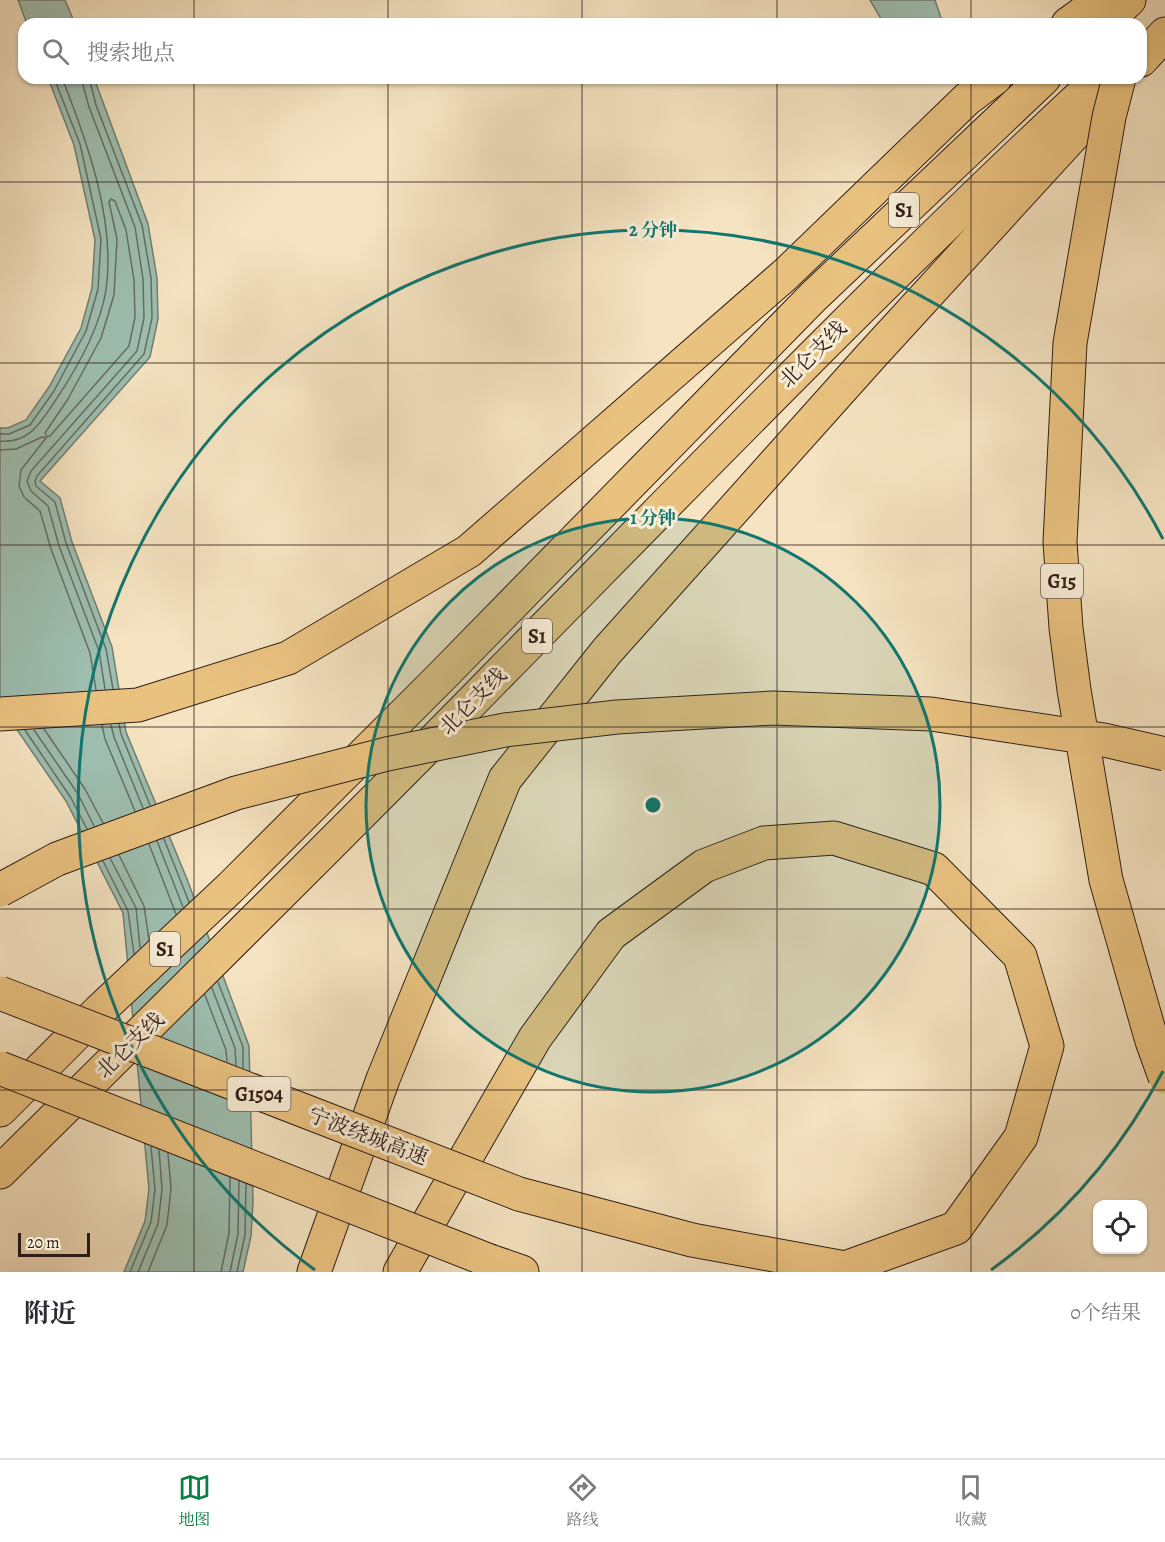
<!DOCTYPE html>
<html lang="zh">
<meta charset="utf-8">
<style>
body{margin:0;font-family:Alegreya,"Noto Serif SC",serif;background:#f2f2f3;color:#2b2b33}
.controls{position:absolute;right:18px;bottom:18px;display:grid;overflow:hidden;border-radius:12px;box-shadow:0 2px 4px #0004}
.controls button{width:54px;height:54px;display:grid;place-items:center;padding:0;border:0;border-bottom:2px solid #e1e1e2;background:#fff;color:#2b2b33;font:30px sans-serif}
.scale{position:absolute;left:18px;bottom:15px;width:72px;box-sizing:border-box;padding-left:6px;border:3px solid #2f1d16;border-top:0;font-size:16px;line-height:21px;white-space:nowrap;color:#2f1d16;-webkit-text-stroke:4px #f8edd7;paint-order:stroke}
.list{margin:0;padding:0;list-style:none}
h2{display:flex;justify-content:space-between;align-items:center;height:78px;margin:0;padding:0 24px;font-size:26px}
h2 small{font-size:20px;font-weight:400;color:#7c7c81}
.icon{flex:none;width:33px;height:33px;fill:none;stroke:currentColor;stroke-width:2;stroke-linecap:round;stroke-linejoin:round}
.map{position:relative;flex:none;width:1165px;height:1272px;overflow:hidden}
.search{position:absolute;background:#fff;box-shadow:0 2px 4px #0004;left:18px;right:18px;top:18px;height:66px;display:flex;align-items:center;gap:15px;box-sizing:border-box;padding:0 21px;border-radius:18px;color:#7c7c81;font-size:22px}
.sheet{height:186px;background:#fff}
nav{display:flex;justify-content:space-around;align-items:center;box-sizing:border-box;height:84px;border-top:2px solid #e1e1e2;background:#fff;font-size:16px;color:#7c7c81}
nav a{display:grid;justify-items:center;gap:3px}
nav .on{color:#0b8043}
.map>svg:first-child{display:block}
.water{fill:#9dbeb0;stroke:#717e72;stroke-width:1.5}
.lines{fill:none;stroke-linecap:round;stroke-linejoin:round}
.shore{stroke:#666e63;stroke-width:1.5}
.highway-casing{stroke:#2f1d16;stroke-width:35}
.highway{stroke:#eac280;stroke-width:33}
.highway-bridge-casing{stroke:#2f1d16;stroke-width:35;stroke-linecap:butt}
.highway-bridge{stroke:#eac280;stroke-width:33}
.grid{fill:none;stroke:#2f1d16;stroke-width:1.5;stroke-opacity:0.55}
.ring{fill:none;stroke:#0f766e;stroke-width:3}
.labels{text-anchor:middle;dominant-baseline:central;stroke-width:6;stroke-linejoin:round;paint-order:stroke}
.shield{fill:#f8edd7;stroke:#6b5b50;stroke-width:1.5}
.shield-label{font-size:20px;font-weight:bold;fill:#2f1d16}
.street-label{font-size:21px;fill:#2f1d16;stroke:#f8edd7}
.centre{fill:#0f766e;stroke:#f8edd7;stroke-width:3}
.ring-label{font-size:18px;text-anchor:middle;font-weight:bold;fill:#0f766e;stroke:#f8edd7;stroke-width:6;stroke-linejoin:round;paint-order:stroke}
</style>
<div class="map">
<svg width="1165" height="1272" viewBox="0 0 1165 1272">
<rect width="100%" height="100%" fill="#f5e3c1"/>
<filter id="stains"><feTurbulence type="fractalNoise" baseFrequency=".00333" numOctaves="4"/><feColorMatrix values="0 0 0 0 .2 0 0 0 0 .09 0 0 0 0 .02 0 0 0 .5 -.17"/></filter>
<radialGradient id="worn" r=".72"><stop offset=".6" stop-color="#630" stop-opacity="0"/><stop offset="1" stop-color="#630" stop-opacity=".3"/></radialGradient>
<!-- water -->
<g class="water">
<path d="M18,0H65L75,24H27Z"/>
<path d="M870,0H935L943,24H884Z"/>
<path d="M48,78H94L148,224L157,278L158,319L150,357L40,481L60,498L72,542L112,647L126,732L187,879L249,1046L253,1202L251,1236L243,1272H124L145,1221L149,1189L123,913L66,801L0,705V428H8L26,420L49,387L81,328L92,288L95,240L74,145Z"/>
</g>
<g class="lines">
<!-- shore -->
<g class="shore">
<path d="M81,78L89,107L135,227L143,279L144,318L137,351L31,471L27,481L31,491L48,506L59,546L99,651L105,689"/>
<path d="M89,78L96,105L142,225L151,278L152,318L144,354L37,476L35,481L36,486L55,502L66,543L106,649L113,689"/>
<path d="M111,199L115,201L126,230L134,280L135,317L129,346L50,436L47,437L45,433L68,399L101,338L114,295L117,239L109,202Z"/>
<path d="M0,434H9L30,425L54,391L86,331L98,289L101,239L80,144L54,78"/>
<path d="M0,441C29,444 41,422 55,401C76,370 100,327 106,290C116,221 87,141 62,78"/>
<path d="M0,450L16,449L42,437L46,438L21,470L19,486L24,497L40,511L51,549L90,653L96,690"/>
<path d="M119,724L121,734L150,805"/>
<path d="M102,725L105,739L135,811"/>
<path d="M111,725L114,737L143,808"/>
<path d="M44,729L85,789L103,823"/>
<path d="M25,730L71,798L87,829"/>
<path d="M34,730L78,794L94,826"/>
<path d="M164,839L189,902"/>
<path d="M157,841L183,907"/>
<path d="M149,844L176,914"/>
<path d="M119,855L144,906L149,940"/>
<path d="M110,858L136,908L140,947"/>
<path d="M103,861L128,911L134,954"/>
<path d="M218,982L243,1047V1068"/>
<path d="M212,988L235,1048L236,1065"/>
<path d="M205,995L226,1050L227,1061"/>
<path d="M130,1272L151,1222L155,1189L151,1147"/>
<path d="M138,1272L158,1224L162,1189L159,1150"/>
<path d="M148,1272L167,1225L171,1188L168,1154"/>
<path d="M221,1272L229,1233L230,1178"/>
<path d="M230,1272L238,1234L239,1181"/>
<path d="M237,1272L245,1235L246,1184"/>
</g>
<!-- highway casing -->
<g class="highway-casing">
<g id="highway">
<path d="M1068,24L1101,0"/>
<path d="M1103,24L1129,0"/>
<path d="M1141,60L1165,34"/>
<path d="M0,714L138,705L288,658L469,551L787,273L967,99L995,78"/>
<path d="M0,1110L99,1011L231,887L443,675L813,297L1044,78"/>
<path d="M0,1172C168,1006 337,840 502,671C699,471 894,269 1100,78"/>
<path d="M490,1261L522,1272"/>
<path d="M314,1272L383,1079L505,779L607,651L871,356L1110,95"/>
<path d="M400,1272L535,1038L611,934L704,866L764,843L834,838L934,869L1020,956L1047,1046L1021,1137L956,1228L845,1268L692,1240L519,1194"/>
</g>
</g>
<!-- highway -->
<use href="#highway" class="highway"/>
<!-- highway-bridge casing -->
<g class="highway-bridge-casing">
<g id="highway-bridge">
<path d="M1119,78L1109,117L1070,343L1060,542L1066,628L1074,690L1106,880L1152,1041L1165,1077"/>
<path d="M0,890L57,859L236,793L387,754L505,730L617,717L773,708L931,714L1104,740L1165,754"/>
<path d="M0,993L519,1194"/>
<path d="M0,1068L490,1261"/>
</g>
</g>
<!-- highway-bridge -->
<use href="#highway-bridge" class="highway-bridge"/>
</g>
<!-- grid -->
<path class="grid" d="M194,0V24M388,0V24M582,0V24M777,0V24M971,0V24M194,78V1272M388,78V1272M582,78V1272M777,78V1272M971,78V1272M0,182H1165M0,363H1165M0,545H1165M0,727H1165M0,909H1165M0,1090H1165"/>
<!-- distance rings -->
<circle cx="653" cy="805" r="287" fill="#0f766e" fill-opacity=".12"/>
<g class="ring">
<circle cx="653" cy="805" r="287"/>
<path d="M1163 1071A575 575 0 0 1 991 1270M315 1270A575 575 0 1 1 1163 539"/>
</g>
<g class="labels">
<!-- shield labels -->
<g class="shield">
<rect x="889" y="193" width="30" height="34" rx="4.5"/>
<rect x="1041" y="564" width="42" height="34" rx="4.5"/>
<rect x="522" y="619" width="30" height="34" rx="4.5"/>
<rect x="150" y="932" width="30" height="34" rx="4.5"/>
<rect x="227.5" y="1077" width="63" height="34" rx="4.5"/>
</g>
<g class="shield-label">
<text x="904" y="210">S1</text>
<text x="1062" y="581">G15</text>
<text x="537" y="636">S1</text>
<text x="165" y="949">S1</text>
<text x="259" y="1094">G1504</text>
</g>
<!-- street labels -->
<g class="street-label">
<text transform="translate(813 354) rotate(-45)">北仑支线</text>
<text transform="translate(473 701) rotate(-45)">北仑支线</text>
<text transform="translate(130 1045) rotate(-44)">北仑支线</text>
<text transform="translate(368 1136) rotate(21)">宁波绕城高速</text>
</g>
</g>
<circle cx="653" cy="805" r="9" class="centre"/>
<g class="ring-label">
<text x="653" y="236">2 分钟</text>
<text x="653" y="524">1 分钟</text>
</g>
<rect width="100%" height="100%" filter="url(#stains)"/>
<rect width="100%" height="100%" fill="url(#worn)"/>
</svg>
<div class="controls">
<button><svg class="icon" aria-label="locate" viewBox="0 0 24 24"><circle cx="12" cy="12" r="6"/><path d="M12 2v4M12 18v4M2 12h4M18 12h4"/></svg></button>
</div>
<div class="scale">20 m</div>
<div class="search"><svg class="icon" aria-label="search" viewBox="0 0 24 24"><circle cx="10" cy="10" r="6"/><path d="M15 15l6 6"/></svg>搜索地点</div>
</div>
<section class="sheet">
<h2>附近<small>0个结果</small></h2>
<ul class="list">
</ul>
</section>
<nav>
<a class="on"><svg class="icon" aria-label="map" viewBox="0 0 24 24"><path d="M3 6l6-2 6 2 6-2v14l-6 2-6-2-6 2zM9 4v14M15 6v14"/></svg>地图</a>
<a><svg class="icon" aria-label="directions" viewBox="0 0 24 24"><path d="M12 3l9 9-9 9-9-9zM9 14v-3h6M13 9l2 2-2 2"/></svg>路线</a>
<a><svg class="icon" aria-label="saved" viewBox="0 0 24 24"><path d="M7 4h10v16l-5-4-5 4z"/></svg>收藏</a>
</nav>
